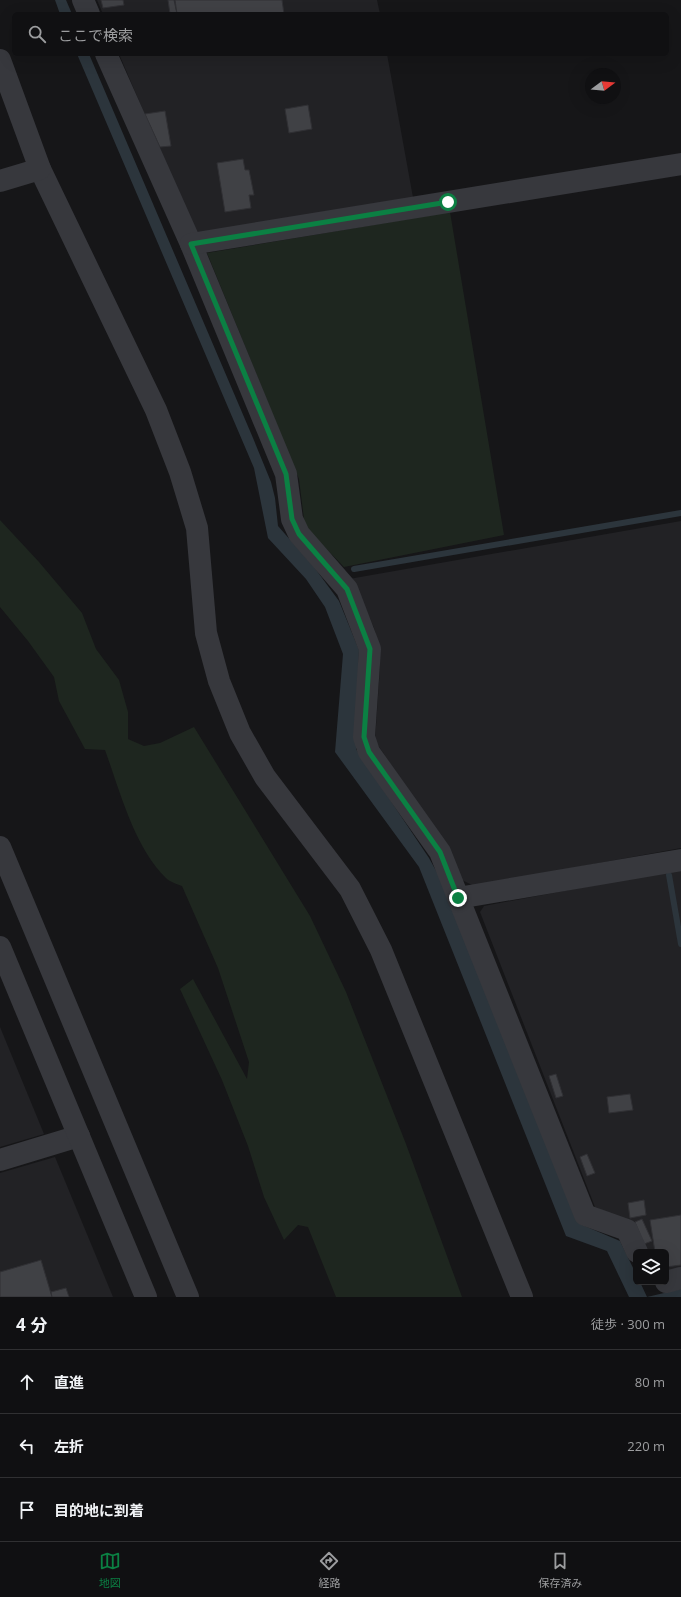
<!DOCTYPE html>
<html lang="ja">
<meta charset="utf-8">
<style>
body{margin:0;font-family:"Open Sans","Noto Sans JP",sans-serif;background:#1e1e20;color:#f1f3f6}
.controls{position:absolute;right:12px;bottom:12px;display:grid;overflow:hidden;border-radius:6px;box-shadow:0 4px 16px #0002}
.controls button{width:36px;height:36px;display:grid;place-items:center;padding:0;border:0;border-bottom:1px solid #303032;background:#101012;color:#f1f3f6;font:20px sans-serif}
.compass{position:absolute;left:585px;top:68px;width:36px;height:36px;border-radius:50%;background:#101012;box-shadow:0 4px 16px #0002;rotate:74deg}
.stop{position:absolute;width:12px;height:12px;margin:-9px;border:3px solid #0b8043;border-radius:50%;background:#fff}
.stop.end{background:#0b8043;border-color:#fff;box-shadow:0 1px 4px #0008}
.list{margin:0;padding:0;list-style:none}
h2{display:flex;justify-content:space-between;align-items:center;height:52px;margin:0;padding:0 16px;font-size:17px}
h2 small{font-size:13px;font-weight:400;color:#9c9d9f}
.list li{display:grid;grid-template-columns:26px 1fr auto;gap:12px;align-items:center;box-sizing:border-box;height:64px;padding:0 16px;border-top:1px solid #303032}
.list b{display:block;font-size:15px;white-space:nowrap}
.list em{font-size:13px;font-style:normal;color:#9c9d9f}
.icon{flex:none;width:22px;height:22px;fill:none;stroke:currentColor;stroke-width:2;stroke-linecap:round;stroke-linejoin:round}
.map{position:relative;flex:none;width:681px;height:1297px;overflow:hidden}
.search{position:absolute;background:#101012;box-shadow:0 4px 16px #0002;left:12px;right:12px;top:12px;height:44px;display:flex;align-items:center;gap:10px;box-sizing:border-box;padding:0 14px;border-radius:6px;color:#9c9d9f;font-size:15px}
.sheet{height:244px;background:#101012}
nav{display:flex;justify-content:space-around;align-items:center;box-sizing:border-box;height:56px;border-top:1px solid #303032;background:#101012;font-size:11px;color:#9c9d9f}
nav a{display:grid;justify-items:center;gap:2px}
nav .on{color:#0b8043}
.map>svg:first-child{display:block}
.built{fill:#222225}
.green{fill:#1e261f}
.water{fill:#2c353c}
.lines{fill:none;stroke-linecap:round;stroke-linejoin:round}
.stream{stroke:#2c353c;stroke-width:6}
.building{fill:#404145;stroke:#303034}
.minor{stroke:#37383d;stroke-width:22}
.tertiary{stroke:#37383d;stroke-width:22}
.route{stroke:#0b8043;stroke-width:5}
</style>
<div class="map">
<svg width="681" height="1297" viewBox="0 0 681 1297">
<rect width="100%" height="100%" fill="#161618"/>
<!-- built -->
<g class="built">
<path d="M97,0H377L380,14H103Z"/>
<path d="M119,54H387L414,203L206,237L194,230Z"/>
<path d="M681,521V848L474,886L460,879L447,846L375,741L380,666L378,642L374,628L356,586L349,579Z"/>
<path d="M681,869V1271L666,1274V1252H647L632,1223L595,1207L480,912L484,906Z"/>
<path d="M0,1027L44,1134L0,1147Z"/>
<path d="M55,1157L113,1297H0V1173Z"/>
</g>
<!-- green -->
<g class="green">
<path d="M450,212L504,535L344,567L305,527L299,479L207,253Z"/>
<path d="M0,520L39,562L82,613L96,649L119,680L128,712V739L144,746L160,743L194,727L310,916L346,992L406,1144L462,1297H336L308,1227L298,1225L284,1240L264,1197L248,1146L222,1080L180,989L193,979L247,1079L249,1062L218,968L182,886C177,884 170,882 166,878C134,847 120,791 105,750L85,749L59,701L54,677L28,641L0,607Z"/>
</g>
<!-- water -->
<g class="water">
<path d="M55,0H66L72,14H60Z"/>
<path d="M77,54H89L253,438L271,482L275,498L278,526L314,567L339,601L359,650L356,749L429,858L440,878L580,1224L620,1241L636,1274V1282H640L647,1297L681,1289V1297H629L607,1251L566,1236L419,867L335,752L343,654L325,607L306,579L268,538L254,468Z"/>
</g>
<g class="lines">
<!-- stream -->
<g class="stream">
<path d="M354,569L681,513"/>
<path d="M669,875L681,944"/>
</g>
</g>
<!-- building -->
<g class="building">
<path d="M101,0H123L124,5L103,8Z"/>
<path d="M168,0H174L177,14H170Z"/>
<path d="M175,0H282L284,14H177Z"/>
<path d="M308,105L312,129L289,133L285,109Z"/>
<path d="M165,111L171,146L160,147L145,114Z"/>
<path d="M243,159L245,170H249L254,195H249L251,208L225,212L217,163Z"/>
<path d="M556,1074L563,1096L556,1098L549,1076Z"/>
<path d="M630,1094L633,1110L609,1113L607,1097Z"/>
<path d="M587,1154L595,1173L587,1176L580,1157Z"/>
<path d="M644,1200L646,1215L630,1218L628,1203Z"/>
<path d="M681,1215V1265L666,1267V1252H655L650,1220Z"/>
<path d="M642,1219L652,1241L644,1244L635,1222Z"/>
<path d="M41,1260L52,1297H0V1272Z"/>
<path d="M66,1288L69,1297H52L51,1292Z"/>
</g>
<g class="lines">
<!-- minor -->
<g class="minor">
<path d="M83,0L89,14"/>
<path d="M106,54L191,244L286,474L292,519L299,534L347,589L370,649L364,737L369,752L440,852L585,1215L627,1230L637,1252"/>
<path d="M40,169L156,410L180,472L197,528L206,633L219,681L240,733L265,777L350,889L381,950L522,1297"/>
<path d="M191,244L681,164"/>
<path d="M458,898L681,860"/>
<path d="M0,1160L79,1136"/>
<path d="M666,1282L681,1278"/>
</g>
<!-- tertiary -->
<g class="tertiary">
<path d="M0,60L40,169L0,181"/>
<path d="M0,847L188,1297"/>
<path d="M0,947L146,1297"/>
</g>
</g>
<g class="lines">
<!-- route -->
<path class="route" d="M448,202L191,244L286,474L292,519L299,534L347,589L370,649L364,737L369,752L440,852L458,898"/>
</g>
</svg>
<div class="controls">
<button><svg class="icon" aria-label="layers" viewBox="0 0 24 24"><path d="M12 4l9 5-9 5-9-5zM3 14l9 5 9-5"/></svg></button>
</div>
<svg class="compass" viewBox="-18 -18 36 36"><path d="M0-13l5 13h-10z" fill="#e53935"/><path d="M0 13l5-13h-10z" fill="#9c9d9f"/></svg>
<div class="stop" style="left:448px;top:202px"></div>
<div class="stop end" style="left:458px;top:898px"></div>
<div class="search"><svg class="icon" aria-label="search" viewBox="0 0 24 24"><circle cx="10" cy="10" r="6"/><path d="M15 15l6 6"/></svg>ここで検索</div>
</div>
<section class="sheet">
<h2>4 分<small>徒歩 · 300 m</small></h2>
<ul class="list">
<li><svg class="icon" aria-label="ahead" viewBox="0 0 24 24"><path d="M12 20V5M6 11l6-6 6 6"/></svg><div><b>直進</b></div><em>80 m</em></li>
<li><svg class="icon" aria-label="left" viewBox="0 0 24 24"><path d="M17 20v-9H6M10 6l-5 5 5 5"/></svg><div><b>左折</b></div><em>220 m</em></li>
<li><svg class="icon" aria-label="arrive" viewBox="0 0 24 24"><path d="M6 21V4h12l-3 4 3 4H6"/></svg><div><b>目的地に到着</b></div></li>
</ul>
</section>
<nav>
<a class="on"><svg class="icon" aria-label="map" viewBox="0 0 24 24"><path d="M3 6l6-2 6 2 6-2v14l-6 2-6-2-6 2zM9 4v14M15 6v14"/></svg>地図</a>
<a><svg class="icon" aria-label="directions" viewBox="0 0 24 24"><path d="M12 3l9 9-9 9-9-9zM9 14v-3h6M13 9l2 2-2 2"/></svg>経路</a>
<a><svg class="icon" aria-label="saved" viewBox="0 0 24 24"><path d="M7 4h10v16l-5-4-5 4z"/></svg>保存済み</a>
</nav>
